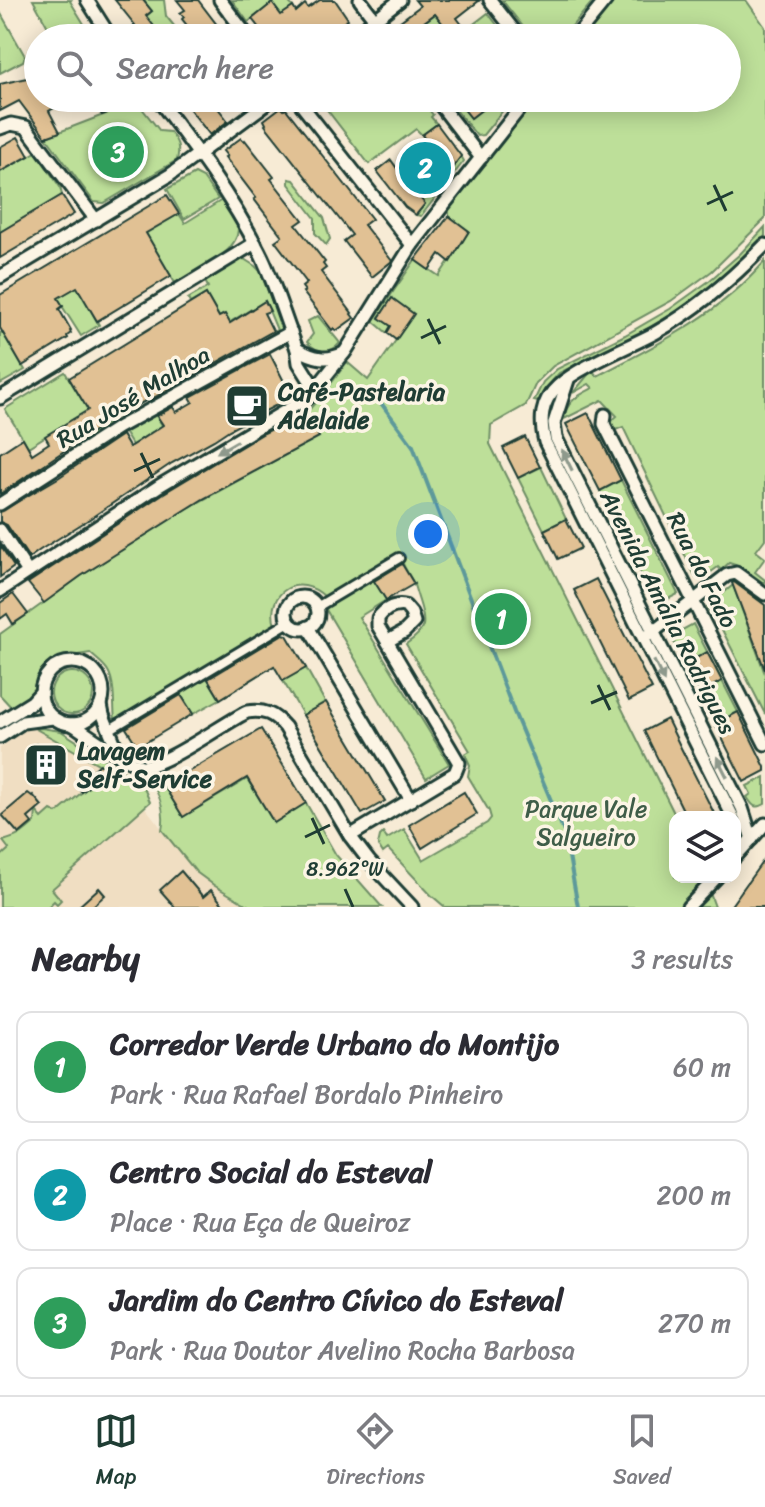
<!DOCTYPE html>
<meta charset="utf-8">
<style>
body{margin:0;font-family:Sriracha,sans-serif;background:#f7f7f7;color:#2b2b33}
.controls{position:absolute;right:24px;bottom:24px;display:grid;overflow:hidden;border-radius:16px;box-shadow:0 4px 20px #0003}
.controls button{width:72px;height:72px;display:grid;place-items:center;padding:0;border:0;border-bottom:2px solid #e1e1e2;background:#fff;color:#2b2b33;font:40px sans-serif}
.you{position:absolute;left:428px;top:534px;width:28px;height:28px;margin:-20px;border:6px solid #fff;border-radius:50%;background:#1a73e8;box-shadow:0 0 0 12px #1a73e833}
.badge{display:grid;place-items:center;width:52px;height:52px;border-radius:50%;background:#1f3d34;color:#fff;font-size:26px;font-weight:700}
.pin{position:absolute;translate:-50% -50%;border:4px solid #fff;box-shadow:0 2px 8px #0006}
.list{margin:0;padding:0;list-style:none}
h2{display:flex;justify-content:space-between;align-items:center;height:104px;margin:0;padding:0 32px;font-size:34px}
h2 small{font-size:26px;font-weight:400;color:#7c7c81}
.list li{display:grid;grid-template-columns:52px 1fr auto;gap:24px;align-items:center;box-sizing:border-box;height:112px;margin:0 16px 16px;padding:0 16px;border:2px solid #e1e1e2;border-radius:16px}
.list b{display:block;font-size:30px;white-space:nowrap}
.list p{margin:0;font-size:26px;white-space:nowrap;color:#7c7c81}
.list em{font-size:26px;font-style:normal;color:#7c7c81}
.icon{flex:none;width:44px;height:44px;fill:none;stroke:currentColor;stroke-width:2;stroke-linecap:round;stroke-linejoin:round}
.map{position:relative;flex:none;width:765px;height:907px;overflow:hidden}
.search{position:absolute;background:#fff;box-shadow:0 4px 20px #0003;left:24px;right:24px;top:24px;height:88px;display:flex;align-items:center;gap:20px;box-sizing:border-box;padding:0 28px;border-radius:44px;color:#7c7c81;font-size:30px}
.sheet{height:488px;background:#fff}
nav{display:flex;justify-content:space-around;align-items:center;box-sizing:border-box;height:112px;border-top:2px solid #e1e1e2;background:#fff;font-size:22px;color:#7c7c81}
nav a{display:grid;justify-items:center;gap:4px}
nav .on{color:#1f3d34}
.map>svg:first-child{display:block}
.built{fill:#f0dec2}
.green{fill:#bddf99;stroke:#6e8e66;stroke-width:2}
.lines{fill:none;stroke-linecap:round;stroke-linejoin:round}
.stream{stroke:#5d999a;stroke-width:4}
.building{fill:#e1c194;stroke:#1f3d34;stroke-width:2}
.pedestrian-casing{stroke:#1f3d34;stroke-width:14}
.minor-casing{stroke:#1f3d34;stroke-width:17}
.pedestrian{stroke:#fcf5e5;stroke-width:8}
.minor{stroke:#fcf5e5;stroke-width:11}
.oneway{fill:#8e998c}
.ticks{fill:none;stroke:#1f3d34;stroke-width:3}
.labels{text-anchor:middle;dominant-baseline:central;stroke-width:7;stroke-linejoin:round;paint-order:stroke}
.poi-label{font-size:24px;font-weight:bold;fill:#1f3d34;stroke:#fcf5e5;text-anchor:start}
.street-label{font-size:24px;fill:#1f3d34;stroke:#fcf5e5}
.park-label{font-size:24px;fill:#3f5d48;stroke:#fcf5e5}
.ticks-label{font-size:20px;text-anchor:middle;fill:#1f3d34;stroke:#fcf5e5;stroke-width:7;stroke-linejoin:round;paint-order:stroke}
</style>
<div class="map">
<svg width="765" height="907" viewBox="0 0 765 907">
<rect width="100%" height="100%" fill="#f7ebd5"/>
<filter id="ink" filterUnits="userSpaceOnUse"><feTurbulence type="fractalNoise" baseFrequency=".0125" numOctaves="2"/><feDisplacementMap in="SourceGraphic" scale="16" xChannelSelector="R" yChannelSelector="G"/><feConvolveMatrix kernelMatrix="1 2 1 2 8 2 1 2 1" color-interpolation-filters="sRGB"/></filter>
<g filter="url(#ink)">
<!-- built -->
<g class="built">
<path d="M26,729H36L109,769L8,853L6,852L0,857V748Z"/>
<path d="M144,806L196,872L215,886L251,907H32Z"/>
</g>
<!-- green -->
<g class="green">
<path d="M33,0H71L70,1L92,37L54,38Z"/>
<path d="M143,0H164L166,16L184,38H163L146,16L152,11Z"/>
<path d="M232,0H287L293,7L282,16L272,4L248,22Z"/>
<path d="M502,0H594L562,38H532Z"/>
<path d="M612,0H746L765,27V219L712,271L671,301L553,366L536,383L526,405L491,425L490,444L676,817L675,877H704L715,907H445L431,895L388,849L383,853L378,845L380,836L383,833L387,839L404,829L423,860L487,823L491,818L489,811L468,776L470,765L465,754L470,751L406,644C427,630 426,623 419,601C417,595 415,588 413,582C408,572 401,565 400,553L325,597C299,572 265,591 275,626L115,720C113,705 116,678 105,667C101,662 95,658 90,653L59,658L42,669L33,693L14,710L0,695V634L81,576L109,558L91,539L96,536L101,542L117,553L188,508L318,437L306,413L324,393L347,362L368,380L396,340L393,299L379,317L391,326L387,333L373,321L415,260L439,276L469,231L449,216V209L535,98H727V38H582Z"/>
<path d="M0,12L25,56L23,61L0,73Z"/>
<path d="M488,13L507,38H498L497,34L492,27C486,29 479,38 472,38L466,30Z"/>
<path d="M435,14L454,38H404Z"/>
<path d="M318,98H420L433,115L431,117L437,124L422,135L416,129L369,164Z"/>
<path d="M492,98L495,102L501,98H513L483,135L477,136L455,109L460,104Z"/>
<path d="M137,102L160,131L170,132C178,142 180,147 177,160L104,203L94,202L46,137Z"/>
<path d="M36,152L60,187L62,195L0,232V172Z"/>
<path d="M461,156L464,161L421,216L416,215L425,204L413,189L445,164L450,170Z"/>
<path d="M195,174L203,178L218,199L184,219L167,189Z"/>
<path d="M289,179L294,180L324,218L330,239L326,245L315,233V218L289,184Z"/>
<path d="M222,200C227,207 234,215 237,222C246,251 195,272 175,283L158,255L138,238L179,214L185,223Z"/>
<path d="M765,227V236L724,275L682,308L638,334L559,373L544,390L539,402L534,401L543,382L557,369L625,335L670,309L709,281L740,254Z"/>
<path d="M244,259L255,266L260,271L283,330L276,334L273,332L277,330L265,301L232,321L237,331L225,338L227,342L223,344L219,336L227,331L224,326L229,322L224,314L219,317L221,321L214,326L216,331L200,340L214,365L197,374V373L210,365L202,350L194,354L191,350L186,354L190,360L173,369L168,360L199,341L196,337L192,339L188,333L218,315L206,294L190,303L188,299L208,287L204,279L236,260Z"/>
<path d="M765,261V539L756,551L765,558L755,572L765,580V584L743,568L741,570L735,565L729,563L721,570L718,567L700,580L696,578L623,427L613,431C610,424 611,421 617,416L602,400L564,419C566,401 579,395 593,388L589,384L573,393L592,370L597,376C659,344 719,315 765,261Z"/>
<path d="M91,279L84,298L99,325L81,336L57,298Z"/>
<path d="M318,316L340,343C330,355 317,353 307,342L313,334L308,321Z"/>
<path d="M2,332L25,370L0,384V333Z"/>
<path d="M65,372L82,400L98,405L83,416L93,432L107,422L109,425L84,442L74,424L80,415L28,447L5,409Z"/>
<path d="M155,414L169,436L152,432L140,440L135,450L124,432Z"/>
<path d="M541,467L566,519L544,530L518,478Z"/>
<path d="M621,480L678,594L656,605L600,491Z"/>
<path d="M373,578L386,600L359,617L449,764L426,778L325,608Z"/>
<path d="M733,585L765,674V714L712,610L709,611L707,607Z"/>
<path d="M693,624L738,712L715,723L671,636Z"/>
<path d="M306,668L325,702L303,715L283,681Z"/>
<circle cx="72" cy="693" r="21"/>
<path d="M206,676L220,699L193,714L180,693Z"/>
<path d="M41,728L61,731L129,775L141,777V781L150,802L52,889L61,900L57,904L54,901L48,907H0V857L9,849L3,841C20,836 21,834 35,822L36,811L42,818L51,810L57,813L109,770L36,729Z"/>
<path d="M158,776L183,817L247,779L274,822L306,803L336,855L382,907H251L215,886L196,872L162,830C166,810 160,794 148,778Z"/>
<path d="M765,777V804C755,810 752,805 747,797L751,794L747,786Z"/>
</g>
<g class="lines">
<!-- stream -->
<path class="stream" d="M378,399L413,446L514,712L565,834L578,907"/>
</g>
<!-- building -->
<g class="building">
<path d="M115,0H143L152,11L146,16L163,38H134L128,30L135,25Z"/>
<path d="M177,0H198L227,38H197L182,19L184,17L180,13L185,10Z"/>
<path d="M320,0H335L348,19L325,38H267L252,19L272,3L281,15L293,7L296,12L305,4L308,8Z"/>
<path d="M415,0H480L457,18L472,38H454L435,14L408,34L399,22L420,6Z"/>
<path d="M38,73V98H72L49,111L60,132L46,137L19,101L0,111V84L31,77Z"/>
<path d="M89,98H144V99L102,115Z"/>
<path d="M181,98H210L228,121L210,135Z"/>
<path d="M455,98H497L471,118Z"/>
<path d="M281,107L284,110L286,109L372,219L364,225L392,261L372,277L344,241L352,235L265,125L266,124L264,120Z"/>
<path d="M437,124L461,156L450,171L445,164L413,189L425,204L416,215L405,207L377,171L391,160L401,174L433,150L422,135Z"/>
<path d="M18,137L29,156L0,172V147Z"/>
<path d="M241,138L244,141L245,140L274,177L271,179L303,220L296,225L325,262L323,264L326,268L321,272L352,313L351,314L354,318L336,331L334,328L332,330L303,292L305,291L302,287L307,283L275,241L282,236L254,199L256,198L225,157L227,156L223,151Z"/>
<path d="M62,195L74,214L0,258V232Z"/>
<path d="M167,195L179,214L146,233L171,276L97,321L77,287L58,298L63,306L59,309L71,330L70,331L71,333L67,336L68,338L22,366L0,328V295Z"/>
<path d="M449,216L469,231L450,262L440,254L429,270L415,260Z"/>
<path d="M206,294L219,317L225,314L230,323L265,301L270,311L264,313L273,331L148,401L147,400L125,412L123,408L105,418L107,422L0,494V453L23,438L32,454L49,443L45,436L88,410L69,378Z"/>
<path d="M392,298L414,314L396,340L387,333L391,326L379,318Z"/>
<path d="M270,354L292,397L229,430L214,440L172,463L88,520L40,550L29,558L7,525L0,522V512L58,478L122,435L129,447L163,425L157,416L173,407L176,412L193,402L190,397Z"/>
<path d="M306,413L319,437L203,499L81,576L44,603L28,583L164,493L264,433Z"/>
<path d="M588,413L621,480L600,491L566,424Z"/>
<path d="M525,437L540,467L518,478L503,448Z"/>
<path d="M566,519L581,548L558,559L544,530Z"/>
<path d="M0,545L14,567L0,577Z"/>
<path d="M402,564L414,584L386,600L374,581Z"/>
<path d="M596,579L652,689L629,701L574,590Z"/>
<path d="M734,582L765,605V670L732,583Z"/>
<path d="M13,594L28,614L13,624L7,614L0,619V603Z"/>
<path d="M283,634L287,635L306,668L283,681L274,666L220,699L208,679Z"/>
<path d="M707,652L722,681L700,693L685,664Z"/>
<path d="M181,695L193,714L138,747L126,728Z"/>
<path d="M326,702L385,801L362,814L303,715Z"/>
<path d="M738,712L765,767V771L744,782L715,724Z"/>
<path d="M667,719L681,748L716,817H687L684,812L644,731Z"/>
<path d="M261,729L306,803L274,823L247,778L183,817L164,786Z"/>
<path d="M36,744L65,778L55,786L26,752Z"/>
<path d="M100,764L106,772L82,792L76,785Z"/>
<path d="M464,792L477,814L422,848L409,825Z"/>
<path d="M28,793L32,796L33,795L42,806L28,818L32,823L19,834L2,815Z"/>
<path d="M765,858V907H730Z"/>
<path d="M181,871L203,897L211,890L225,907H175L160,890Z"/>
<path d="M99,888L105,895L92,907H78Z"/>
</g>
<g class="lines">
<!-- pedestrian casing -->
<g class="pedestrian-casing">
<g id="pedestrian">
<path d="M317,607L399,558"/>
<path d="M112,728L289,622"/>
</g>
</g>
<!-- minor casing -->
<g class="minor-casing">
<g id="minor">
<path d="M87,0L111,38"/>
<path d="M220,0L249,38"/>
<path d="M360,0L389,38"/>
<path d="M490,0L520,38"/>
<path d="M351,38L400,0"/>
<path d="M575,38L606,0"/>
<path d="M157,98C194,147 231,196 259,251C275,282 284,317 297,349L299,363L316,390"/>
<path d="M296,98L412,245"/>
<path d="M435,98L481,158"/>
<path d="M0,128L11,124L26,127L96,220"/>
<path d="M0,277L170,175L274,98"/>
<path d="M297,349C314,358 326,362 344,353"/>
<path d="M568,380L554,423L556,438L742,808L752,839"/>
<path d="M0,398L255,243"/>
<path d="M605,415L604,424L765,744"/>
<path d="M0,504L119,427L291,332"/>
<path d="M0,530L28,572"/>
<path d="M0,591L159,486L309,397L345,352L412,245L528,98"/>
<circle cx="302" cy="613" r="16"/>
<path d="M308,627L411,800"/>
<path d="M649,635L727,575L736,573L765,594"/>
<circle cx="72" cy="693" r="31"/>
<path d="M101,705L103,715L119,754"/>
<path d="M0,722L32,702L41,692"/>
<path d="M72,724C86,733 128,764 142,766C163,768 224,723 247,712C264,709 274,714 285,727L350,836L369,861L412,907"/>
<path d="M0,737L23,722L53,718"/>
<path d="M733,817L545,442C540,421 540,402 558,386C580,366 627,348 655,333C696,310 732,279 765,245"/>
<path d="M350,836L455,773L459,763L378,626V618C385,609 394,604 405,606L411,613L414,622L404,632L388,641"/>
<path d="M735,857L765,824"/>
<path d="M688,907L717,877"/>
</g>
</g>
<!-- pedestrian -->
<use href="#pedestrian" class="pedestrian"/>
<!-- minor -->
<use href="#minor" class="minor"/>
</g>
<!-- one-way arrows -->
<defs><path id="oneway-solid" d="M-6-.8H1V-3.2L6.5 0L1 3.2V.8H-6Z" transform="scale(2)"/></defs>
<g class="oneway">
<use href="#oneway-solid" transform="translate(227 447) rotate(150)"/>
<use href="#oneway-solid" transform="translate(567 460) rotate(-116)"/>
<use href="#oneway-solid" transform="translate(659 671) rotate(64)"/>
<use href="#oneway-solid" transform="translate(722 767) rotate(-117)"/>
</g>
</g>
<!-- ticks -->
<path class="ticks" d="M714,185L726,211M707,204L733,192M428,319L440,344M421,338L446,326M141,453L153,478M134,471L160,459M598,685L610,710M591,703L617,692M312,818L324,844M305,837L330,825M345,889L353,907"/>
<!-- icons -->
<defs>
<g id="cafe-square" transform="scale(2.3)"><rect x="-9" y="-9" width="18" height="18" rx="4" fill="#1f3d34" stroke="#fcf5e5"/><path d="M-5.5-4.5H6V0H3Q3 3.5 0 3.5H-2.5Q-5.5 3.5-5.5 0ZM3-3.2v2h1.7v-2ZM-6 4.5H4V6H-6Z" fill="#fff"/></g>
<g id="building-square" transform="scale(2.3)"><rect x="-9" y="-9" width="18" height="18" rx="4" fill="#1f3d34" stroke="#fcf5e5"/><path d="M-4-6H4V6H1V3H-1V6H-4ZM-2.5-4.3h1.7v1.8h-1.7ZM.8-4.3h1.7v1.8H.8ZM-2.5-1h1.7V.8h-1.7ZM.8-1h1.7V.8H.8Z" fill="#fff"/></g>
</defs>
<g fill-rule="evenodd">
<use href="#cafe-square" x="247" y="406"/>
<use href="#building-square" x="46" y="765"/>
</g>
<g class="labels">
<!-- poi labels -->
<g class="poi-label">
<text x="278" y="392">Café-Pastelaria<tspan x="278" dy="28">Adelaide</tspan></text>
<text x="77" y="751">Lavagem<tspan x="77" dy="28">Self-Service</tspan></text>
</g>
<!-- street labels -->
<g class="street-label">
<text transform="translate(133 397) rotate(-31)">Rua José Malhoa</text>
<text transform="translate(702 570) rotate(63)">Rua do Fado</text>
<text transform="translate(668 612) rotate(63)">Avenida Amália Rodrigues</text>
</g>
<!-- park labels -->
<g class="park-label">
<text x="586" y="809">Parque Vale<tspan x="586" dy="28">Salgueiro</tspan></text>
</g>
</g>
<g class="ticks-label">
<text x="345" y="876">8.962°W</text>
</g>
</svg>
<div class="controls">
<button><svg class="icon" aria-label="layers" viewBox="0 0 24 24"><path d="M12 4l9 5-9 5-9-5zM3 14l9 5 9-5"/></svg></button>
</div>
<div class="you"></div>
<div class="pin badge" style="left:501px;top:619px;background:#2e9e5b">1</div>
<div class="pin badge" style="left:425px;top:168px;background:#0f9aa8">2</div>
<div class="pin badge" style="left:118px;top:152px;background:#2e9e5b">3</div>
<div class="search"><svg class="icon" aria-label="search" viewBox="0 0 24 24"><circle cx="10" cy="10" r="6"/><path d="M15 15l6 6"/></svg>Search here</div>
</div>
<section class="sheet">
<h2>Nearby<small>3 results</small></h2>
<ul class="list">
<li><span class="badge" style="background:#2e9e5b">1</span><div><b>Corredor Verde Urbano do Montijo</b><p>Park · Rua Rafael Bordalo Pinheiro</p></div><em>60 m</em></li>
<li><span class="badge" style="background:#0f9aa8">2</span><div><b>Centro Social do Esteval</b><p>Place · Rua Eça de Queiroz</p></div><em>200 m</em></li>
<li><span class="badge" style="background:#2e9e5b">3</span><div><b>Jardim do Centro Cívico do Esteval</b><p>Park · Rua Doutor Avelino Rocha Barbosa</p></div><em>270 m</em></li>
</ul>
</section>
<nav>
<a class="on"><svg class="icon" aria-label="map" viewBox="0 0 24 24"><path d="M3 6l6-2 6 2 6-2v14l-6 2-6-2-6 2zM9 4v14M15 6v14"/></svg>Map</a>
<a><svg class="icon" aria-label="directions" viewBox="0 0 24 24"><path d="M12 3l9 9-9 9-9-9zM9 14v-3h6M13 9l2 2-2 2"/></svg>Directions</a>
<a><svg class="icon" aria-label="saved" viewBox="0 0 24 24"><path d="M7 4h10v16l-5-4-5 4z"/></svg>Saved</a>
</nav>
